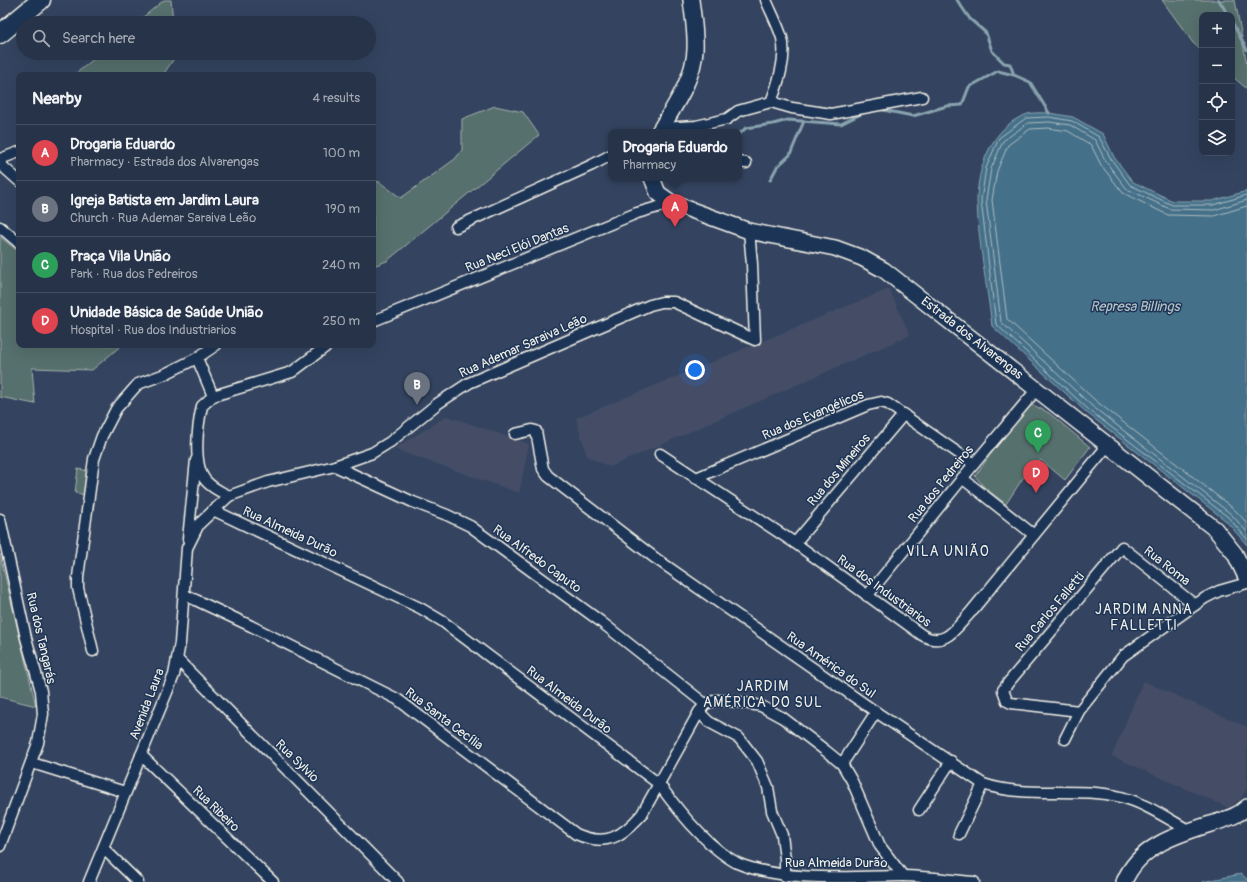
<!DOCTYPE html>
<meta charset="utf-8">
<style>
body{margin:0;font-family:Pangolin,sans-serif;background:#2f3b4f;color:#f1f3f6}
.controls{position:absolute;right:12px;top:12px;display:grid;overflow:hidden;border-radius:8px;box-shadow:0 4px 16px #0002}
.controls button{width:36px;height:36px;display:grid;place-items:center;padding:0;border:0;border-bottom:1px solid #434e60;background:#273348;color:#f1f3f6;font:20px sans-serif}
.you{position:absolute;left:695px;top:370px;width:14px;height:14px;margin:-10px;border:3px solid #fff;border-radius:50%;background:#1a73e8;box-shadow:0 0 0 6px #1a73e833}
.badge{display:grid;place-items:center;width:26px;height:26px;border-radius:50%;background:#ff9aa2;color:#fff;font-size:13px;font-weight:700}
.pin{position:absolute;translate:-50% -33px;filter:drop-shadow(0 1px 2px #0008)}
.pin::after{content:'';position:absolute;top:21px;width:14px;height:12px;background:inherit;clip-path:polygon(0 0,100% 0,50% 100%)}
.popup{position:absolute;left:608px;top:129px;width:134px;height:52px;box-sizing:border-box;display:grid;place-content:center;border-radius:8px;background:#273348;filter:drop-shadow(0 1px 3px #0005);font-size:13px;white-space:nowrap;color:#a4aab4}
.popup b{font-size:15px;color:#f1f3f6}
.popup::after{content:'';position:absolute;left:50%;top:100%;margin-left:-8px;border:8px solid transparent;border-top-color:#273348}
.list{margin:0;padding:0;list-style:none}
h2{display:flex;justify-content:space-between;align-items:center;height:52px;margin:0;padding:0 16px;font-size:17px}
h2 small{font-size:13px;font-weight:400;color:#a4aab4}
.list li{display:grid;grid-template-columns:26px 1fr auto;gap:12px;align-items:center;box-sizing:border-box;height:56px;padding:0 16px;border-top:1px solid #434e60}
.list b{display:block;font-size:15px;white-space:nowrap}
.list p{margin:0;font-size:13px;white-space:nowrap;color:#a4aab4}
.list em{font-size:13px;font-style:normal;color:#a4aab4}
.icon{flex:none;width:22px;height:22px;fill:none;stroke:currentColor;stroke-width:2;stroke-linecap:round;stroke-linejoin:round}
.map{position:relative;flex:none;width:1247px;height:882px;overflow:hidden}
.search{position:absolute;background:#273348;box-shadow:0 4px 16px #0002;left:16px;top:16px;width:360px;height:44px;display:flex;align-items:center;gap:10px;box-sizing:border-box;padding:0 14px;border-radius:22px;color:#a4aab4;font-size:15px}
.panel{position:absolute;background:#273348;box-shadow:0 4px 16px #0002;left:16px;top:72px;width:360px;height:276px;border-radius:8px}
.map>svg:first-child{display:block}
.built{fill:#444e66}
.green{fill:#57706d;stroke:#a6b0aa}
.water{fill:#447089;stroke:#8aa4af}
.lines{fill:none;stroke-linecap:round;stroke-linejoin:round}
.shore{stroke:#aebdc2;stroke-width:1}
.stream{stroke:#8aa4af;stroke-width:3}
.minor-casing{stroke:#f4f1e8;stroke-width:13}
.primary-casing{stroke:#f4f1e8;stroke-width:18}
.motorway-casing{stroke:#f4f1e8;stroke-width:21}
.minor{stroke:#1d3557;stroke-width:10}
.primary{stroke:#1d3557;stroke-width:15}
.motorway{stroke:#1d3557;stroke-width:18}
.labels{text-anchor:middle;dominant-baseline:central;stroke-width:3;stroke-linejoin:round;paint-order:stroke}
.street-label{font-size:13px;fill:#f4f1e8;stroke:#1d3557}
.water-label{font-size:14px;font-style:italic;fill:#b6c4c7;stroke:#1d3557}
.neighbourhood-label{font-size:14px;letter-spacing:1px;fill:#f4f1e8;stroke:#1d3557}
</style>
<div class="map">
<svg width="1247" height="882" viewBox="0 0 1247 882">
<rect width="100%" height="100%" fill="#344460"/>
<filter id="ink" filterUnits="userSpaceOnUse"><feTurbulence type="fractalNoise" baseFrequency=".025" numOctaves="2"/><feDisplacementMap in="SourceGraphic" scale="8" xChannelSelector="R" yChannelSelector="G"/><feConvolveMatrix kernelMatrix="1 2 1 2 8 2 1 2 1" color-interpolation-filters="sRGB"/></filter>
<g filter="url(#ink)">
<!-- built -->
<g class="built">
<path d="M889,289L910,335L610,467L587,456L576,418Z"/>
<path d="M447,416L529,444L519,493L394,449Z"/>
<path d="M1143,681L1247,727V788L1240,799L1229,808L1112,756Z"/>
</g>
<!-- green -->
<g class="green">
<path d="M164,0H171L173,23H136Z"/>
<path d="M1162,0H1235L1247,65V89L1232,76V15H1202V51L1193,43Z"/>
<path d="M101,53H175V57L163,75H74Z"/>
<path d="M495,106L523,112L539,135L387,261L373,266V188L378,181L401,198L455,159L462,150V119Z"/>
<path d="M0,237L19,252V345H122L92,370L32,368L35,404L0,397Z"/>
<path d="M1033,405L1049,413L1090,447L1065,480L1041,460L1023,478L1006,504L985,488L975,476L1024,409Z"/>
<path d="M78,469L89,471L86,495L75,493Z"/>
<path d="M0,554V555L36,706L0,697Z"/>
</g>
<!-- water -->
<g class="water">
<path d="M1049,113L1073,117L1103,134L1114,157L1133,182L1173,201H1212L1247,191V545L1225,520L1087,413L992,326C987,285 978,242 977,201C977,168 992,127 1025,115C1031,112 1042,113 1049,113Z"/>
<path d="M1241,874L1247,879V882H1202Z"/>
</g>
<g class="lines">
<!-- shore -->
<g class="shore">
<path d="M1247,195L1213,205H1172L1130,185L1111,159L1099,137L1072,121L1049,117L1026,118L999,138L986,168L981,200L996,324L1089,410L1228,517L1247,539"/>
<path d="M1247,200L1214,210L1170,209L1127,189L1106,162L1095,140L1070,125L1049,122L1028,123L1003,141L991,169L986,200L1001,322L1092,406L1231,514L1247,532"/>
<path d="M1247,206L1214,216L1168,215L1123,193L1101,165L1091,145L1068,131L1048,128L1030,129L1008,145L997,171L992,200L1007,319L1096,401L1234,509L1247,523"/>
</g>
<!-- stream -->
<g class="stream">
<path d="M957,0L970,19L986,33L992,51L1004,63L1010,64L1014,75L1030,82L1049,113"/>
<path d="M1219,0L1228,15"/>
<path d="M1232,22L1247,50"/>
<path d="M878,109L913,116L947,106L962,105L969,87L998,71L1014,75"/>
<path d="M739,134L746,128L773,124L788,120L841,124L865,112"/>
<path d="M770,180L777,167L790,155L804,121"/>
</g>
<!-- minor casing -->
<g class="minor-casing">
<g id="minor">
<path d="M771,102L792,108L831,114L922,97"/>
<path d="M657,130L661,128L696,126L727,119L738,111L771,102C778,84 787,58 782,38C778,25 771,12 766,0"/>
<path d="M0,159L19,152"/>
<path d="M739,162L746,163"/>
<path d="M0,164L19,181"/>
<path d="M0,227L19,243"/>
<path d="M456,227L592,165L611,155"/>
<path d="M373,321L637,213L672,203"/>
<path d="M197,358L213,396"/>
<path d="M515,434L532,430L536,431L543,469L548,476L655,558L876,712L983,784C1027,799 1076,786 1121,797C1145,803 1168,819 1190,831"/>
<path d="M660,454L795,543L922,635C945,648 955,629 970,613L1108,445"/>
<path d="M335,466L413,502L447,515L470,526L600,621L705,704"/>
<path d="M696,478L868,405L881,402L888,404L974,464"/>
<path d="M962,478L1034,535"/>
<path d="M229,496C221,492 212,488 206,481C192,465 198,424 202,406L213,396L292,372L328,345"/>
<path d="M213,510L420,608L442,621L659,784C679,812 706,846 737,863C782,882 851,877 901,876C925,876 950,880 974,882"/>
<path d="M0,519L26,638L41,691L43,714L38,743L0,846"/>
<path d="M188,539L196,460"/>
<path d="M795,543L904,414"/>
<path d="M185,595L251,626L397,699L576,834C606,847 622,837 642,814L699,712L705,704L717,700L739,702L761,706L783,718L826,751L842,764L852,781L880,846L903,876"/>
<path d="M867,596L974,464L1037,389"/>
<path d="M93,651L78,588V577L94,459L102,436L116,409L138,384L165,374L197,358L216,345"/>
<path d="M177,659L398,882"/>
<path d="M1079,711L1011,703L1007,701L1003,690L1008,683L1122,547L1195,605"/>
<path d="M699,712L709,722L739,738L757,761L768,787L772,811L782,835L785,859V876"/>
<path d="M1065,739L1079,711L1123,656L1205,598L1219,591L1247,583"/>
<path d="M141,755L273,882"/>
<path d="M32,763L125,792"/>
<path d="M842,764L876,712"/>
<path d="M919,810L951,761"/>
<path d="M959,834L983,784"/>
<path d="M104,849L138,882"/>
<path d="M89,882L174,675L180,643L187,548L199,524L229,496L268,482L335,466L372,453L390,442L437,404L469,383L650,305L662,302H674L755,340L752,264L749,231"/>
</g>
</g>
<!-- primary casing -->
<g class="primary-casing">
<g id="primary">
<path d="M659,132C673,108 694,79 695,50C696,33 693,16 691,0"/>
<path d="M652,178L658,193L672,203L749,231L835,248L862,258L884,270L1215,529L1235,554L1247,579"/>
<path d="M1124,882C1139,845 1179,834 1214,823C1226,819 1238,816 1247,807"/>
</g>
</g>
<!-- motorway casing -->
<g class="motorway-casing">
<path id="motorway" d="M0,34L41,0"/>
</g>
<!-- minor -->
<use href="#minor" class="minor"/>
<!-- primary -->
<use href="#primary" class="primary"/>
<!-- motorway -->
<use href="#motorway" class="motorway"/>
</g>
</g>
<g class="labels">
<!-- street labels -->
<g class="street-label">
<text transform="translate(517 248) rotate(-22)">Rua Neci Elói Dantas</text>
<text transform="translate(972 338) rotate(38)">Estrada dos Alvarengas</text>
<text transform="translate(523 346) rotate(-24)">Rua Ademar Saraiva Leão</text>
<text transform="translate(813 415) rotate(-23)">Rua dos Evangélicos</text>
<text transform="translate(839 470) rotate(-50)">Rua dos Mineiros</text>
<text transform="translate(941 484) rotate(-51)">Rua dos Pedreiros</text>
<text transform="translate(290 532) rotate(25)">Rua Almeida Durão</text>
<text transform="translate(537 559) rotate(36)">Rua Alfredo Caputo</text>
<text transform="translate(1167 566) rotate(38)">Rua Roma</text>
<text transform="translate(884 591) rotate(36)">Rua dos Industriarios</text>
<text transform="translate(1050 612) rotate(-50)">Rua Carlos Falletti</text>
<text transform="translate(41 638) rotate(77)">Rua dos Tangarás</text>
<text transform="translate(831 665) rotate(35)">Rua América do Sul</text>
<text transform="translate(569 700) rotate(37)">Rua Almeida Durão</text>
<text transform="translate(147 704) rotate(-69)">Avenida Laura</text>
<text transform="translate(444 719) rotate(37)">Rua Santa Cecília</text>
<text transform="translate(297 761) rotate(44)">Rua Sylvio</text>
<text transform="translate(216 809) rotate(44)">Rua Ribeiro</text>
<text x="836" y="863">Rua Almeida Durão</text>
</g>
<!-- water labels -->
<g class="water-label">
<text x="1135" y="306">Represa Billings</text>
</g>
<!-- neighbourhood labels -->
<g class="neighbourhood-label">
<text x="948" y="551">VILA UNIÃO</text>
<text x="1144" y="609">JARDIM ANNA<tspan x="1144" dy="16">FALLETTI</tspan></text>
<text x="763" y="686">JARDIM<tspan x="763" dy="16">AMÉRICA DO SUL</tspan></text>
</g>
</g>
</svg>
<div class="controls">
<button>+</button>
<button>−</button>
<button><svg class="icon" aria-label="locate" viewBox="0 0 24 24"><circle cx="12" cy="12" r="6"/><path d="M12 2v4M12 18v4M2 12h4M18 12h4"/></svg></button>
<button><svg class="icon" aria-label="layers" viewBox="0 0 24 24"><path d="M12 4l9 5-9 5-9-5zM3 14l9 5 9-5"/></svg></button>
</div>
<div class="you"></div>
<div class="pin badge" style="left:675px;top:227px;background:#e0444e">A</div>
<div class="popup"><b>Drogaria Eduardo</b>Pharmacy</div>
<div class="pin badge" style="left:417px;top:405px;background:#6b7280">B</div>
<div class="pin badge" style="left:1038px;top:453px;background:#2e9e5b">C</div>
<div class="pin badge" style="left:1036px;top:493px;background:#e0444e">D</div>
<div class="search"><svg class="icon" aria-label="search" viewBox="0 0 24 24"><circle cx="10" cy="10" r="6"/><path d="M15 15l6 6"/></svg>Search here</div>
<section class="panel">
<h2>Nearby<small>4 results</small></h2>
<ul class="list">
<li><span class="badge" style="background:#e0444e">A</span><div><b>Drogaria Eduardo</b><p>Pharmacy · Estrada dos Alvarengas</p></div><em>100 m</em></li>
<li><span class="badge" style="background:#6b7280">B</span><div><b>Igreja Batista em Jardim Laura</b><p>Church · Rua Ademar Saraiva Leão</p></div><em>190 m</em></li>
<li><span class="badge" style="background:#2e9e5b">C</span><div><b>Praça Vila União</b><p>Park · Rua dos Pedreiros</p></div><em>240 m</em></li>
<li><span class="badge" style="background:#e0444e">D</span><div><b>Unidade Básica de Saúde União</b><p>Hospital · Rua dos Industriarios</p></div><em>250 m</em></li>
</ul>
</section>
</div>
